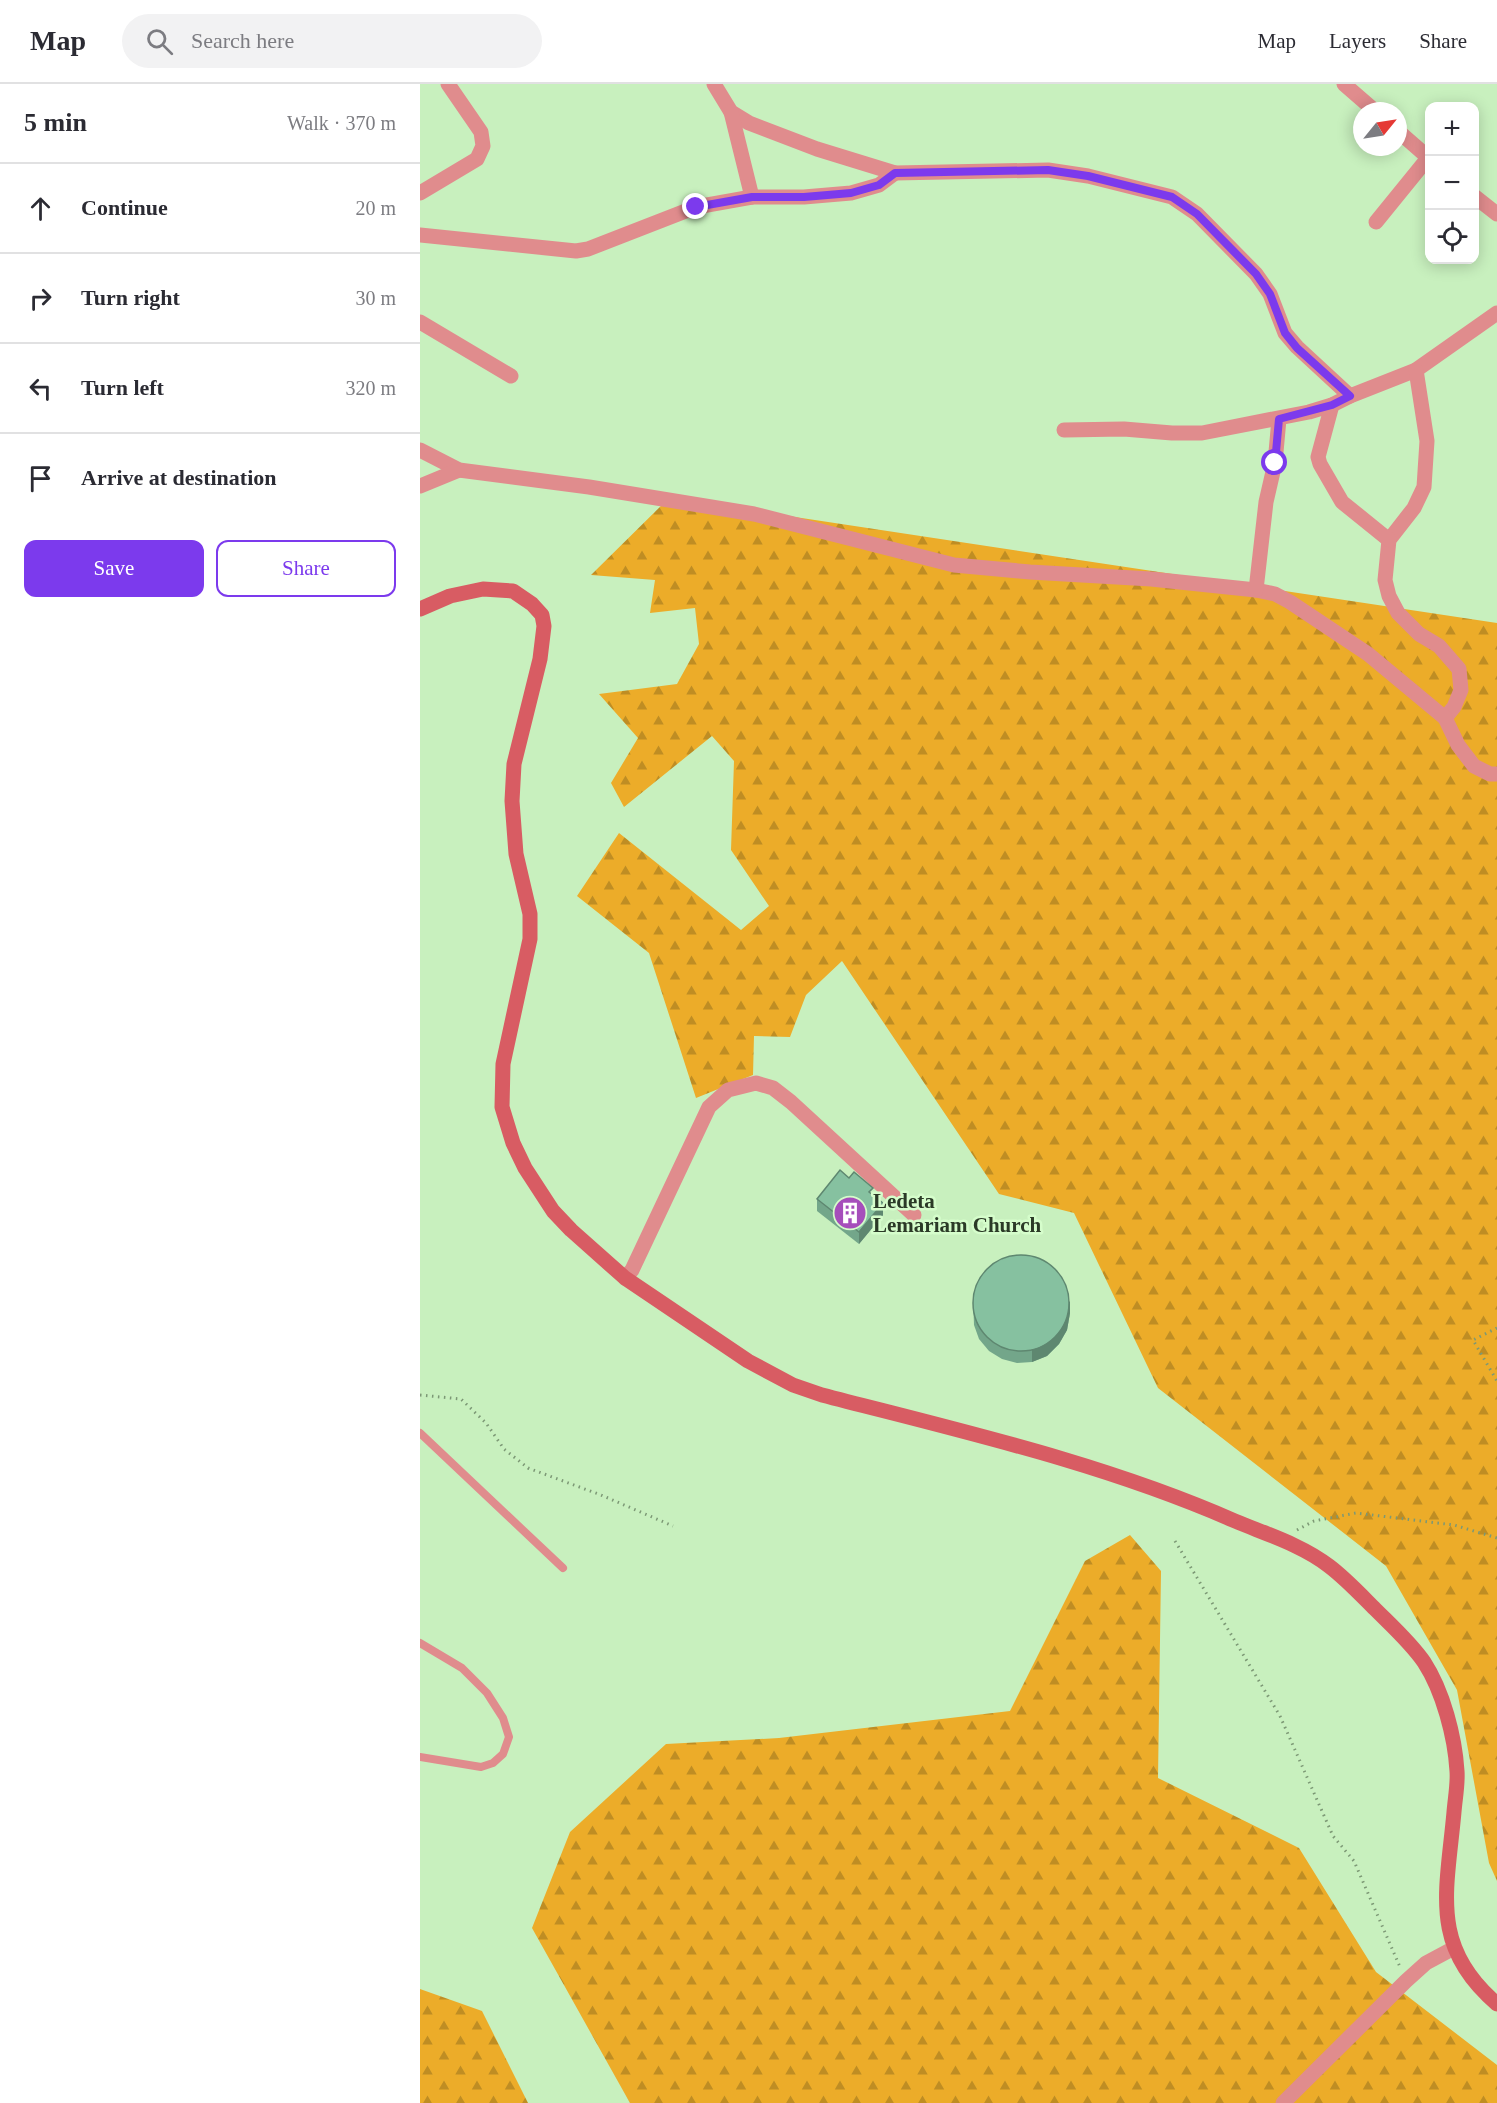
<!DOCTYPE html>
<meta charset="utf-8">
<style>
body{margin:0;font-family:"Times New Roman",serif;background:#f2f2f3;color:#2b2b33}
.controls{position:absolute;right:18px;top:18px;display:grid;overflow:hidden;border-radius:12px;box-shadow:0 3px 15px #0003}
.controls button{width:54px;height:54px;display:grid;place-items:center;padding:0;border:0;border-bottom:2px solid #e1e1e2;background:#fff;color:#2b2b33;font:30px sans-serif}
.compass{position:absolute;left:933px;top:18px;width:54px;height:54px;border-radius:50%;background:#fff;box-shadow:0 3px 15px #0003;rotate:60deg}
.stop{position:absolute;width:18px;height:18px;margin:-14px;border:4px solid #7c3aed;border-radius:50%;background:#fff}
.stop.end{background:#7c3aed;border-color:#fff;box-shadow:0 2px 6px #0008}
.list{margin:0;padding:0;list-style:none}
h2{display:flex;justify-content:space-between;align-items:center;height:78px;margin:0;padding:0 24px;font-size:26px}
h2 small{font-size:20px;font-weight:400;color:#7c7c81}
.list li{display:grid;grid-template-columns:39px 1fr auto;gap:18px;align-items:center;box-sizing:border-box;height:90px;padding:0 24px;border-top:2px solid #e1e1e2}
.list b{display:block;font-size:22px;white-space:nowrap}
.list em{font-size:20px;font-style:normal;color:#7c7c81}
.actions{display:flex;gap:12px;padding:18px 24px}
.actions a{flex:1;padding:14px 0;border:2px solid #7c3aed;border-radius:12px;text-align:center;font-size:21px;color:#7c3aed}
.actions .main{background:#7c3aed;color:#fff}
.icon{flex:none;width:33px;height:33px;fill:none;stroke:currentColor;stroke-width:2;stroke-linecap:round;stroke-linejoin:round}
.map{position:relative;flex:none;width:1077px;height:2019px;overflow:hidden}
header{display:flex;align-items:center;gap:36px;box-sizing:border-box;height:84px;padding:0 30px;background:#fff;border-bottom:2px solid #e1e1e2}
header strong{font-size:28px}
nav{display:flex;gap:33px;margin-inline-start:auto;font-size:21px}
.search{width:420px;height:54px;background:#f2f2f3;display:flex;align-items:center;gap:15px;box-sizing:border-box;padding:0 21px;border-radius:33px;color:#7c7c81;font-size:22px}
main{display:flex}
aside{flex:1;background:#fff}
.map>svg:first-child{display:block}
.forest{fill:url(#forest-firs)}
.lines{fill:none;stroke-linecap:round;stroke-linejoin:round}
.path{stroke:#7c9875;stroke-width:3;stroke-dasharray:1.5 4.5;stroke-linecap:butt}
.service{stroke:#e08c8d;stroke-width:8}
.minor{stroke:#e08c8d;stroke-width:15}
.secondary{stroke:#d85c63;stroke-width:15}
.wall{fill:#73a68a}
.shaded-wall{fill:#5e8770}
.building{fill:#86c1a0;stroke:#5e8770;stroke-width:1.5}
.route{stroke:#7c3aed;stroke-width:8}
.labels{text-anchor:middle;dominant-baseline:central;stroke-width:5;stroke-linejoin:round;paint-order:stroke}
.poi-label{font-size:21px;font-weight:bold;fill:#2b3a27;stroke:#d5fdcb;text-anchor:start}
</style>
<header>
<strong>Map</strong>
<div class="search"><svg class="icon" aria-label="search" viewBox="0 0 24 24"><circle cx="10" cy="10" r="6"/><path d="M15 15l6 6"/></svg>Search here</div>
<nav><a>Map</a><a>Layers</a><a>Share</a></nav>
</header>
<main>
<aside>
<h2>5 min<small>Walk · 370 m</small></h2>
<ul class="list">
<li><svg class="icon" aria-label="ahead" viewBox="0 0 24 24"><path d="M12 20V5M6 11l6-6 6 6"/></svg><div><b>Continue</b></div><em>20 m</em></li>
<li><svg class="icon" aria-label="right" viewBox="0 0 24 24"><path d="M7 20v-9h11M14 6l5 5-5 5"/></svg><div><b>Turn right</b></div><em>30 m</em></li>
<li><svg class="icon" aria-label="left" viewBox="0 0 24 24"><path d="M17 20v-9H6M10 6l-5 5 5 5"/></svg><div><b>Turn left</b></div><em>320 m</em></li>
<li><svg class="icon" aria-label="arrive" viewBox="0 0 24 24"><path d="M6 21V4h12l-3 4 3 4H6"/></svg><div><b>Arrive at destination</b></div></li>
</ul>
<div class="actions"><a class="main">Save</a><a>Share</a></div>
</aside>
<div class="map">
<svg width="1077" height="2019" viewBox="0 0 1077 2019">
<defs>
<pattern id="forest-firs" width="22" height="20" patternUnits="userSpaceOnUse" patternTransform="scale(1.5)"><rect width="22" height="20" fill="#ecac29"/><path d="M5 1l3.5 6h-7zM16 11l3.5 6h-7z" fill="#bf8d23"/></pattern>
</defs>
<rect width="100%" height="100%" fill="#c8f0be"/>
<!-- forest -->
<g class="forest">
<path d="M249,414L1077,539V1797L1069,1779L1037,1606L966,1482L738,1304L654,1129L579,1110L422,877L386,911L370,953L334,952L333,991L276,1014L229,869L157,812L199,749L321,846L349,822L311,766L314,677L292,652L204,723L191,699L218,654L179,610L257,600L279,560L275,524L230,529L235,496L171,491Z"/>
<path d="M710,1451L741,1487L738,1694L879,1764L956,1888L1077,1981V2019H210L112,1844L150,1748L246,1660L359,1654L590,1627L665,1477Z"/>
<path d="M0,1905L62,1927L108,2019H0Z"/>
</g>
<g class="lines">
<!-- path -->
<g class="path">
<path d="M1077,1244L1053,1256L1077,1297"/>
<path d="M0,1311L41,1315L66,1339L84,1365L108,1384L181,1411L253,1442"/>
<path d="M877,1446L894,1437L936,1429L1034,1441L1077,1454"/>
<path d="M755,1457L860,1632L913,1752L934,1777L980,1883"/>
</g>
<!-- service -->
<g class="service">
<path d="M0,1349L143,1484"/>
<path d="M0,1559L42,1584L67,1609L83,1634L89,1653L83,1670L73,1679L61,1683L0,1673"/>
</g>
<!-- minor -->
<g class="minor">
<path d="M294,0L311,28L329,39L397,65L475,89L628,86L668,92L752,113L777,130L836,190L850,210L865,249L877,263L930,312L996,286L1077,229"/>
<path d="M924,0L955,27"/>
<path d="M311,28L332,113"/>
<path d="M978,47L1010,75"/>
<path d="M0,109L57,75L63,62L61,48L28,0"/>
<path d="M1054,112L1077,130"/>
<path d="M956,138L1008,74"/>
<path d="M0,151L156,167L168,165L276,123L332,113H384L431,109L459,101L475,89"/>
<path d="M0,238L91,292"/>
<path d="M996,286L1007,357L1004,403L994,424L969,456L965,496L969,512L978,529L999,550L1019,562L1039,585L1041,606L1034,623L1025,634"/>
<path d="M912,321L898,373L900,380L922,418L969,456"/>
<path d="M644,346L704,345L752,349H782L889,328L912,321L930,312"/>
<path d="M0,366L39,386L169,403L334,430L534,481L610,488L731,495L836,506L855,510L870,518L948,570L1025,634L1038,661L1054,682L1070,690H1077"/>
<path d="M0,402L39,386"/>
<path d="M836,506L846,418L855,379L859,335"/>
<path d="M205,1194L212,1186L289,1023L308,1006L336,999L353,1004L371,1018L494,1131"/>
<path d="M863,2019L986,1897L1006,1879L1034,1864"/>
</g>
<!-- secondary -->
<path class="secondary" d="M0,525L30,512L63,505L93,507L112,520L122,531L124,542L120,575L94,680L92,717L96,770L110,830V855L83,980L82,1023L93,1059L105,1084L133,1127L151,1146L205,1194L328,1277L373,1301L402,1311C541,1347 683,1379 815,1437C846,1450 882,1461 909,1482C925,1494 940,1510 955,1525C971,1541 991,1559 1004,1578C1023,1607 1035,1653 1037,1687C1038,1700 1035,1715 1034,1728C1027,1807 1009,1862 1077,1920"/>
</g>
<!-- wall -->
<g class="wall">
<path d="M429,1094L453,1111L463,1131L439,1160L397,1127V1115Z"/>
<path d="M553,1213L650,1229L647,1246L639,1260L627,1272L612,1278L597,1279L582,1275L569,1267L559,1255L554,1241Z"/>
</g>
<!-- shaded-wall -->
<g class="shaded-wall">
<path d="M463,1119V1131L439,1160V1148Z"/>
<path d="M650,1217V1229L647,1246L639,1260L627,1272L612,1278V1266Z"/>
</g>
<!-- building -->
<g class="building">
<path d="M420,1086L429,1094L434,1088L453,1104L449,1108L463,1119L439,1148L397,1115Z"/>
<circle cx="601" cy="1219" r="48"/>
</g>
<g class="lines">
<!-- route -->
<path class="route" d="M276,123L332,113H384L431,109L459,101L475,89L628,86L668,92L752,113L777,130L836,190L850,210L865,249L877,264L930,312L912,321L859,335L855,379"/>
</g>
<!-- icons -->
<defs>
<g id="building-disc" transform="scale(1.725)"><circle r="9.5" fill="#a64ebb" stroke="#d5fdcb"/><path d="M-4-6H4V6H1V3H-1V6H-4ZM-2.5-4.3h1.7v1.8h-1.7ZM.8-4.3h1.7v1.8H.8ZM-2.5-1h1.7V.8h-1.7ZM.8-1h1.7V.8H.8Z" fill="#fff"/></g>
</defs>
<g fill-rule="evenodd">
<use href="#building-disc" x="430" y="1129"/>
</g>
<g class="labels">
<!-- poi labels -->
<g class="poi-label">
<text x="453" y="1117">Ledeta<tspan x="453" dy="24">Lemariam Church</tspan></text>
</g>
</g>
</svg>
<div class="controls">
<button>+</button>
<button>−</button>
<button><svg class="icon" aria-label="locate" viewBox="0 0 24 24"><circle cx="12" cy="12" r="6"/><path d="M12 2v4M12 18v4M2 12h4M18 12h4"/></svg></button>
</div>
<svg class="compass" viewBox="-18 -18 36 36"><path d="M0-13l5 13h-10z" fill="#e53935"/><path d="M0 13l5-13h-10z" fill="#7c7c81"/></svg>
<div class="stop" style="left:855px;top:379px"></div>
<div class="stop end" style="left:276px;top:123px"></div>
</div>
</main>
